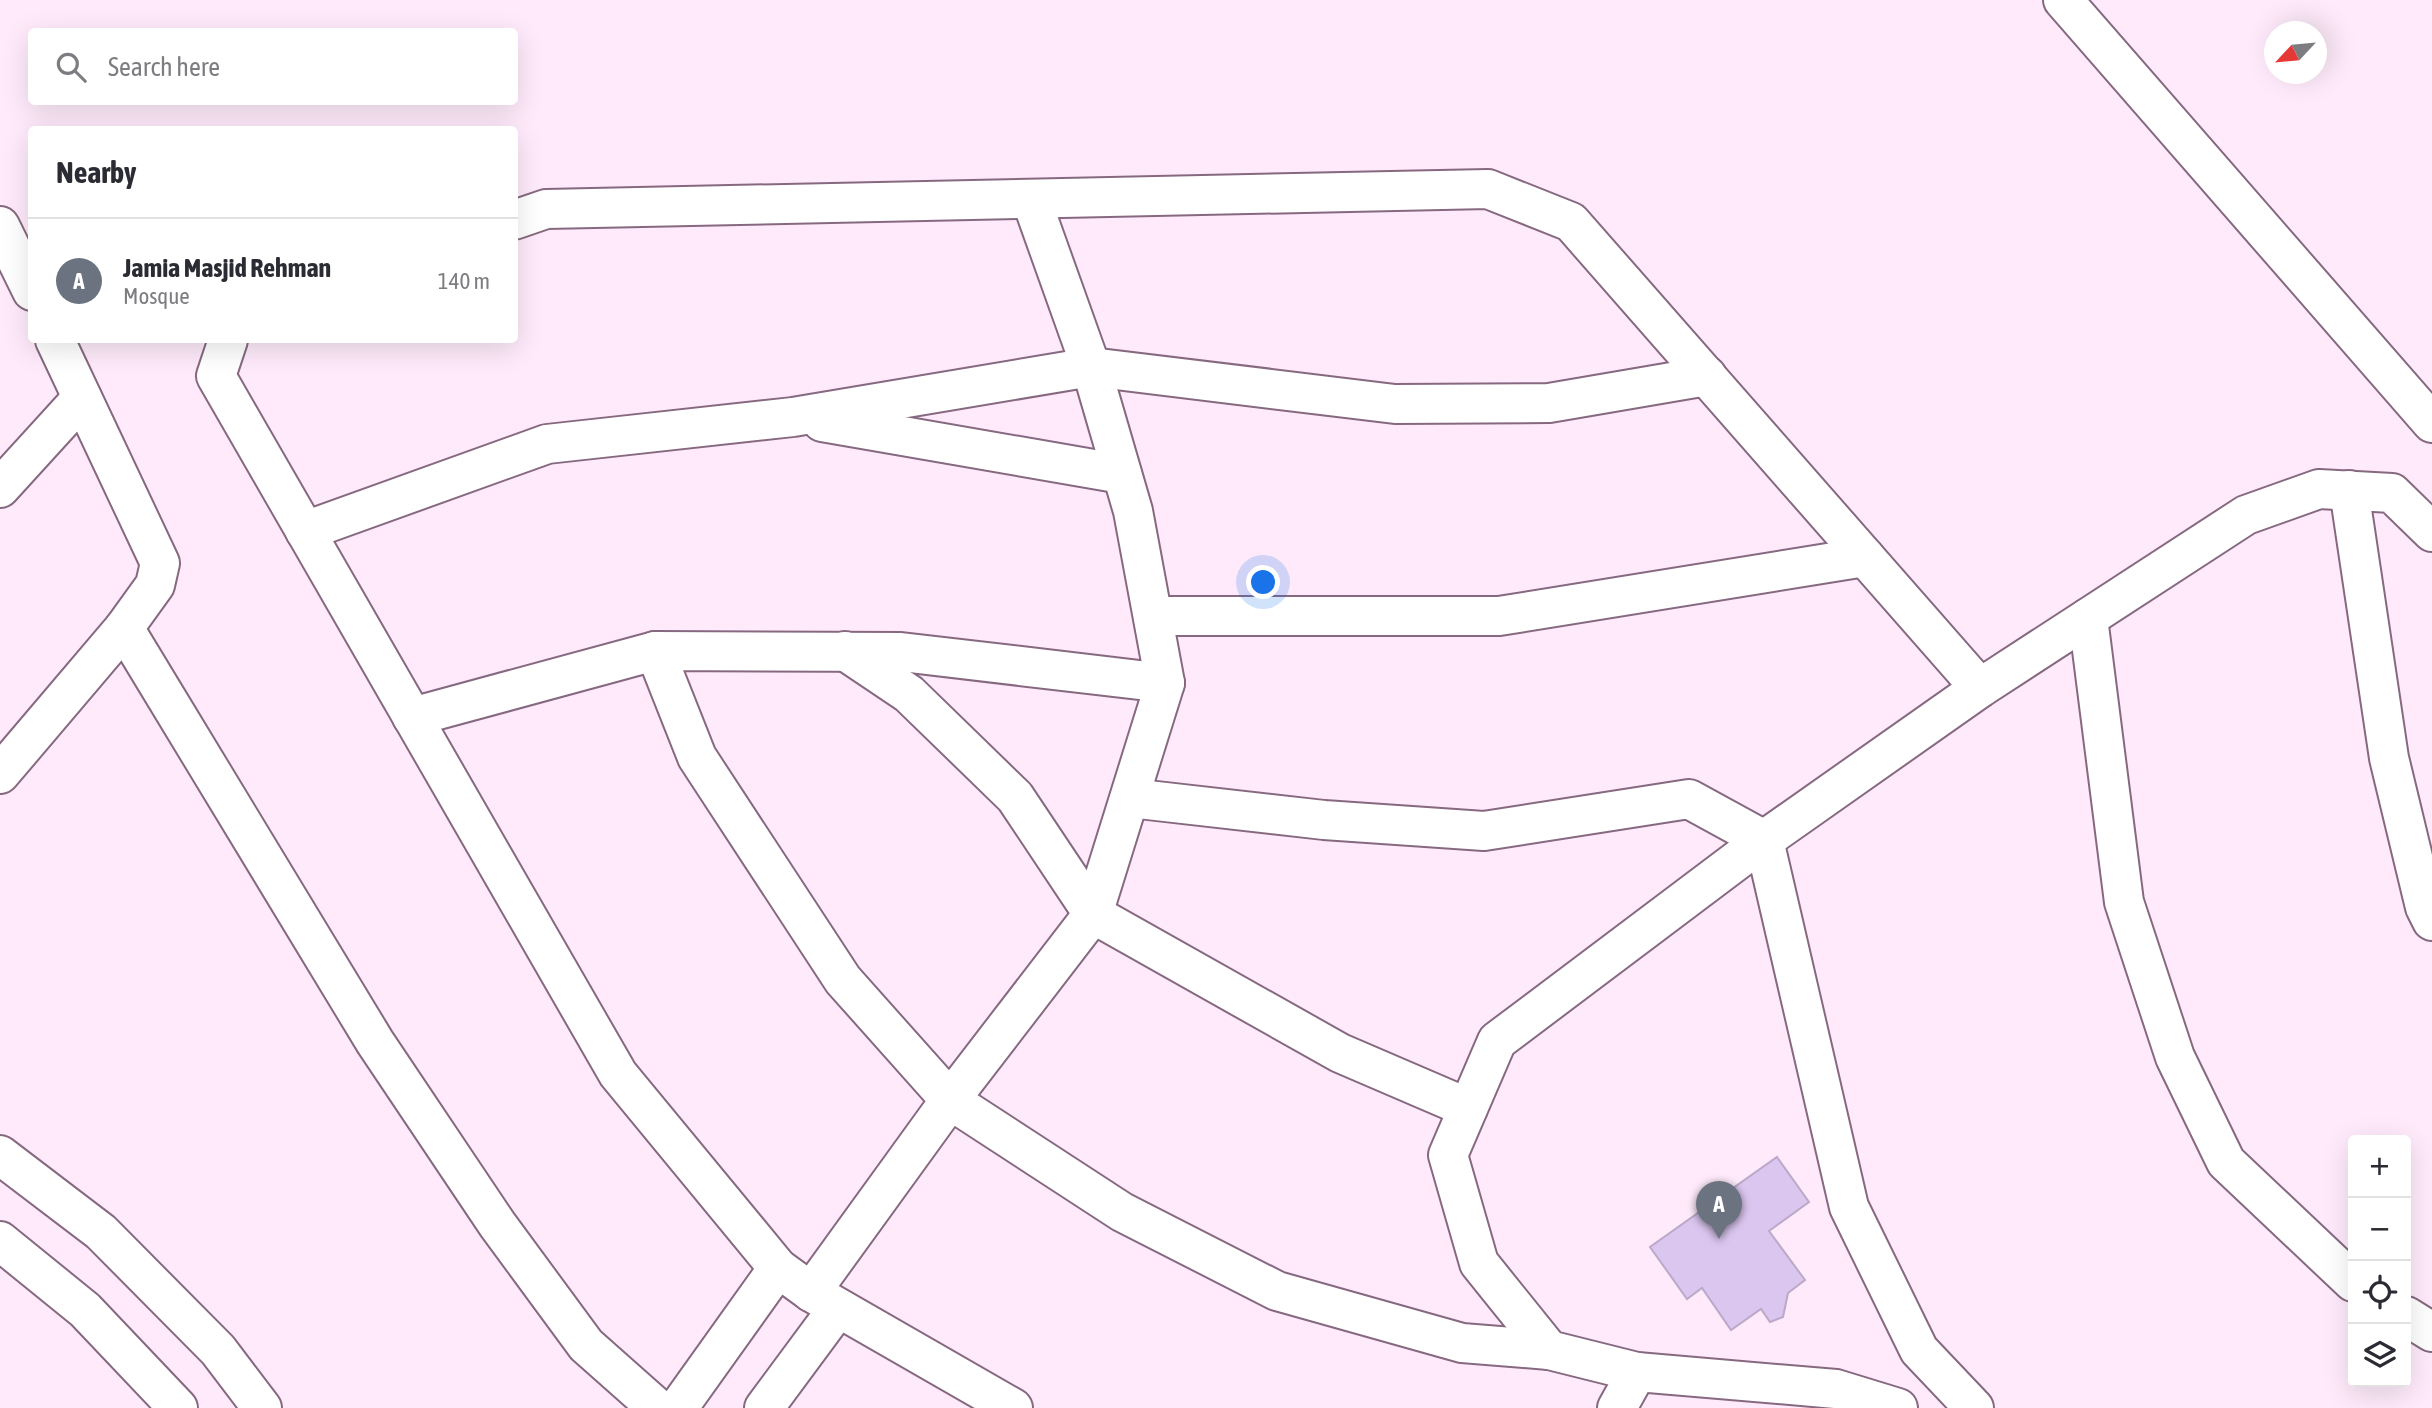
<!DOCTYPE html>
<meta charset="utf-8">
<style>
body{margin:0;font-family:"Asap Condensed",sans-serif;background:#f7f7f7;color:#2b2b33}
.controls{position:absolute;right:21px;bottom:21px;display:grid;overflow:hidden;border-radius:7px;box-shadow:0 7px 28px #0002}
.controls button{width:63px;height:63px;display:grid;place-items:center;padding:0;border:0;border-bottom:2px solid #e1e1e2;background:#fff;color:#2b2b33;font:35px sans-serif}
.compass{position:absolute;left:2264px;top:21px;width:63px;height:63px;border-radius:50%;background:#fff;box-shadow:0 7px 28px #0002;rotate:244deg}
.you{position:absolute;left:1264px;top:583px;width:24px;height:24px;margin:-18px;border:5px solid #fff;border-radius:50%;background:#1a73e8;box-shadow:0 0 0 10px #1a73e833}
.badge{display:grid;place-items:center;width:46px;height:46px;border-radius:50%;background:#ea580c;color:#fff;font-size:23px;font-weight:700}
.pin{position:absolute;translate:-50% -58px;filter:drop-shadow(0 2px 4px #0008)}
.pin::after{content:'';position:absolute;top:37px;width:24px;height:21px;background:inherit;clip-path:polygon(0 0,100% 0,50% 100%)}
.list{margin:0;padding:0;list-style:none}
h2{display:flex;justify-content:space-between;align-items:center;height:91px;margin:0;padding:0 28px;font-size:30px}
h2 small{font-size:23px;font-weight:400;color:#7c7c81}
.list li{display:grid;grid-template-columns:46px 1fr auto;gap:21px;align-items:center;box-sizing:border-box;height:126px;padding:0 28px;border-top:2px solid #e1e1e2}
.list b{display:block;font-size:26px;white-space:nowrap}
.list p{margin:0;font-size:23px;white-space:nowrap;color:#7c7c81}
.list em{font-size:23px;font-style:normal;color:#7c7c81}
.icon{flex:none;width:38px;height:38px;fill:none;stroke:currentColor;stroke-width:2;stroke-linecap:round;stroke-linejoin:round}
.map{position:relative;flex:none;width:2432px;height:1408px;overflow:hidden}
.search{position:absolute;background:#fff;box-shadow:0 7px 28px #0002;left:28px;top:28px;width:490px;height:77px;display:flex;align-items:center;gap:18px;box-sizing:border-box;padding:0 24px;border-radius:7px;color:#7c7c81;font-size:26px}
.panel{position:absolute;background:#fff;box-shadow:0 7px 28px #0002;left:28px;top:126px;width:490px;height:217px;border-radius:7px}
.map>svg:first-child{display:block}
.building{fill:#dbc6ef;stroke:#baa9c9;stroke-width:2}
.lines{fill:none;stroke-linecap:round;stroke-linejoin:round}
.minor-casing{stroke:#866980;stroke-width:42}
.minor{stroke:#fff;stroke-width:38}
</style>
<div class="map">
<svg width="2432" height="1408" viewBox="0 0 2432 1408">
<rect width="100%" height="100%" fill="#feeafa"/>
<!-- building -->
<path class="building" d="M1777,1157L1809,1202L1769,1231L1805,1280L1788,1293L1783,1317L1770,1322L1761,1309L1731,1330L1702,1288L1687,1299L1650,1247Z"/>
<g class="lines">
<!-- minor casing -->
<g class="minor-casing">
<g id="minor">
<path d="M2063,0L2432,423"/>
<path d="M514,220L546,209L1488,189L1571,222L1980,688"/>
<path d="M0,226L32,291"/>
<path d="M228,340L216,376L618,1074L778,1268L811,1292L1013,1408"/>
<path d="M822,422L1122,474"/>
<path d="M0,488L82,398"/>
<path d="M2349,490L2389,758L2425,907L2432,921"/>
<path d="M305,531L547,444L793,417L1091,367L1395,404L1549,403L1707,376"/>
<path d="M1153,616H1499L1865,557"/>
<path d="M2088,618L2124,902L2175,1057L2226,1162L2353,1282"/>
<path d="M124,628L375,1042L497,1224L586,1345L657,1408"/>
<path d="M655,651L697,757L843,980L950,1100L1122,1212L1277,1291L1462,1343L1549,1350"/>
<path d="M845,651L909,694L1015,797L1093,914L1340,1053L1468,1108"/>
<path d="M412,717L655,651L901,652L1165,683"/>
<path d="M0,774L124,628L155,585L160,563L55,340"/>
<path d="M1130,798L1324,820L1484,831L1689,799L1764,840L1849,1207L1919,1350L1974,1408"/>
<path d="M0,1155L101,1232L218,1350L262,1408"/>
<path d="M0,1241L85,1310L178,1408"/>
<path d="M811,1292L950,1100L1093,914L1165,683L1133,511L1091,367L1031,199"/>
<path d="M2406,1316L2432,1332"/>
<path d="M678,1408L778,1268"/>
<path d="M764,1408L838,1308"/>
<path d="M1617,1408L1637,1372"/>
<path d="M1898,1408L1836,1389L1637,1372L1549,1350L1479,1263L1448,1155L1497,1041L1764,840L1980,688L2246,515L2319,489L2392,493L2432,532"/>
</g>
</g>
<!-- minor -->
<use href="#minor" class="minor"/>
</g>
</svg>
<div class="controls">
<button>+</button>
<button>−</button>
<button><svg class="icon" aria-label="locate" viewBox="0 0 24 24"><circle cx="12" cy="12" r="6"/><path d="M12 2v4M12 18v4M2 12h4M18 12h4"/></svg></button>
<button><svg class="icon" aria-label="layers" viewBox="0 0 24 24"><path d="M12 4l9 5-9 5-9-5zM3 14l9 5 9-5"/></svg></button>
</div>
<svg class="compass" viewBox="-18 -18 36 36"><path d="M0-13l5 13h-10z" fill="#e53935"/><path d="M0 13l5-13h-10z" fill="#7c7c81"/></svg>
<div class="you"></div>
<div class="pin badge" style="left:1719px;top:1239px;background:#6b7280">A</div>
<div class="search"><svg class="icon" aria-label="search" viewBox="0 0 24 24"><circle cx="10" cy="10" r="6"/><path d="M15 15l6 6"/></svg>Search here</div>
<section class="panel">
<h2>Nearby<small></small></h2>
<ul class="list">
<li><span class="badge" style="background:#6b7280">A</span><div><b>Jamia Masjid Rehman</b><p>Mosque</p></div><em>140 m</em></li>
</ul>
</section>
</div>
